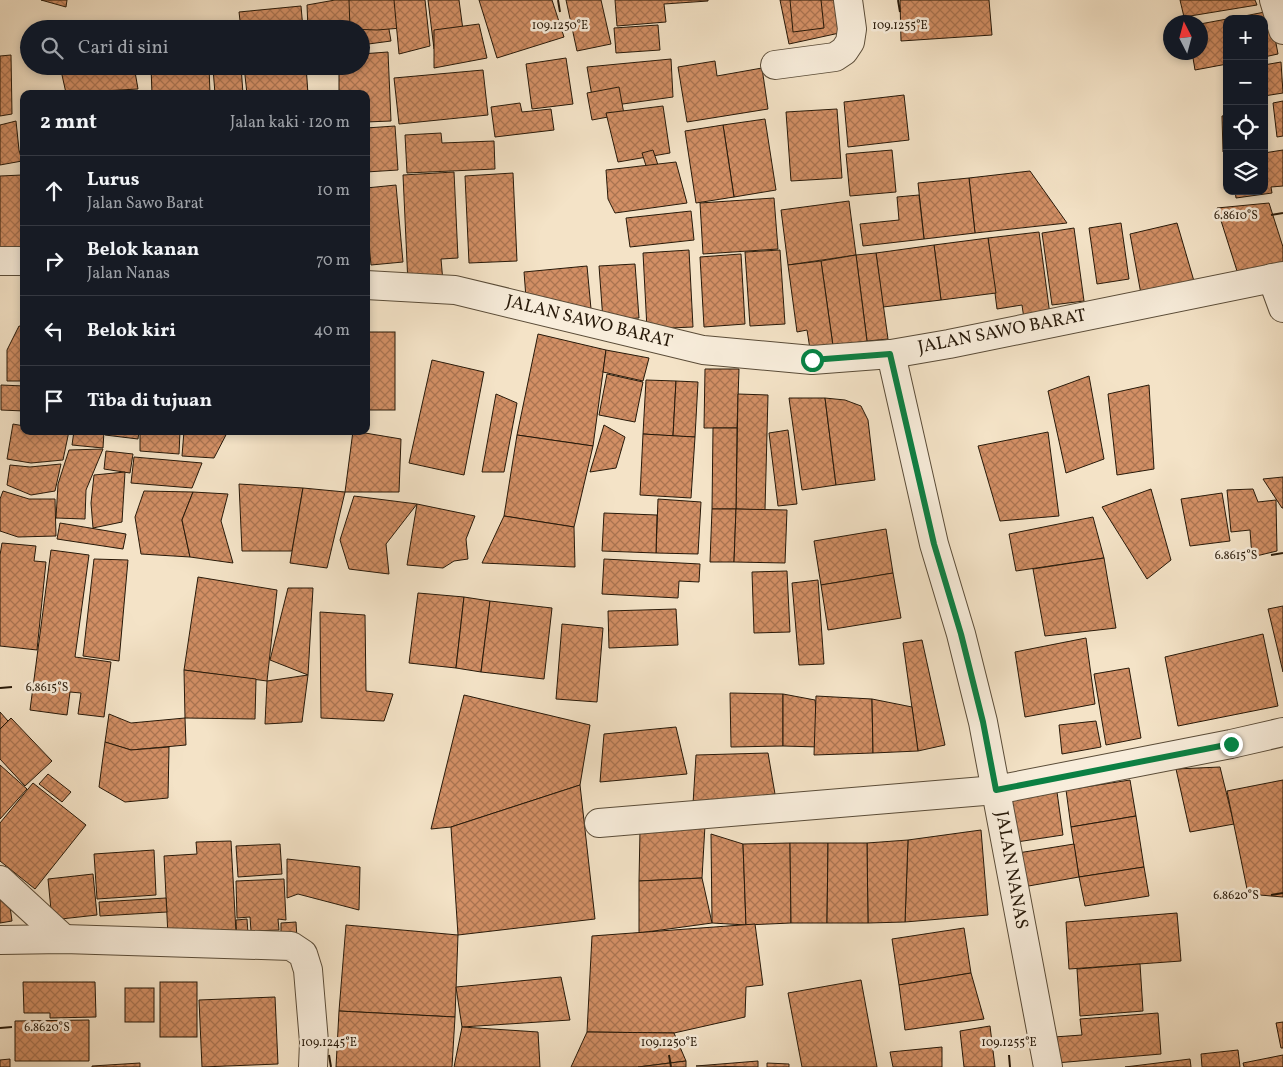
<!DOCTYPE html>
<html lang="id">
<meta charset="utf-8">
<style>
body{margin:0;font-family:Vollkorn,serif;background:#20242c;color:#f1f3f6}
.controls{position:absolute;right:15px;top:15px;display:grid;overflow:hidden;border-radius:10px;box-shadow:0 2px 8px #0003}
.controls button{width:45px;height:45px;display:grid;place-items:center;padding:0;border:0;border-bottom:1px solid #363941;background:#171b24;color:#f1f3f6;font:25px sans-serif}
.compass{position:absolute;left:1163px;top:15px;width:45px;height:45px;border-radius:50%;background:#171b24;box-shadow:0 2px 8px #0003;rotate:354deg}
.stop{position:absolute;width:15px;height:15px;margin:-11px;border:4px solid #0b8043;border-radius:50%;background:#fff}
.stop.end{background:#0b8043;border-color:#fff;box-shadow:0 1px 5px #0008}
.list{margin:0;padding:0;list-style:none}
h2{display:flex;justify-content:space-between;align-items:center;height:65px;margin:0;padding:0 20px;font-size:21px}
h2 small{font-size:16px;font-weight:400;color:#9ea1a6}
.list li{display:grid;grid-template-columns:32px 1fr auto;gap:15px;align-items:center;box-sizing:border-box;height:70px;padding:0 20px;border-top:1px solid #363941}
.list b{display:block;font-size:19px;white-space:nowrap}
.list p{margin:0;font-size:16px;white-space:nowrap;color:#9ea1a6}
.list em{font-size:16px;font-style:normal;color:#9ea1a6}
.icon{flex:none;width:28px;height:28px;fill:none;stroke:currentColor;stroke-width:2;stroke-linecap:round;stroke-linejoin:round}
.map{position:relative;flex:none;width:1283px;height:1067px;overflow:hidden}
.search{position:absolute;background:#171b24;box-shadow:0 2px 8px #0003;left:20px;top:20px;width:350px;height:55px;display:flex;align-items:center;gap:12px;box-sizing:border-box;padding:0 18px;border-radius:28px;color:#9ea1a6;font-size:19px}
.panel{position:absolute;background:#171b24;box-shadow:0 2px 8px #0003;left:20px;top:90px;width:350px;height:345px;border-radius:10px}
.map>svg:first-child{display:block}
.building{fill:url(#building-cross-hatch);stroke:#271909}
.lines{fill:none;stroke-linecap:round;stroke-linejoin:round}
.street-casing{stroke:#5a4c38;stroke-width:30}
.street{stroke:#f8eddb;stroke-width:28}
.route{stroke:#0b8043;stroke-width:6}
.ticks{fill:none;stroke:#271909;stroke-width:2}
.labels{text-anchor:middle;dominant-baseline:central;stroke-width:5;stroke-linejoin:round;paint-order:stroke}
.street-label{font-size:18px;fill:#271909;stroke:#f8eddb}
.ticks-label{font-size:12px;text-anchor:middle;fill:#271909;stroke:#f8eddb;stroke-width:5;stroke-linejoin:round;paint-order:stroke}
</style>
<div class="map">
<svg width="1283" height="1067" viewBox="0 0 1283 1067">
<defs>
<pattern id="building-cross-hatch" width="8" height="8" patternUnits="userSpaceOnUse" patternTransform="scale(1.25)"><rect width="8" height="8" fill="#d28f65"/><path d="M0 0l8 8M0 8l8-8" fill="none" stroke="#aa7451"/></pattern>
</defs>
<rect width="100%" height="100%" fill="#f4e3c7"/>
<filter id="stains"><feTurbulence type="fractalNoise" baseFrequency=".004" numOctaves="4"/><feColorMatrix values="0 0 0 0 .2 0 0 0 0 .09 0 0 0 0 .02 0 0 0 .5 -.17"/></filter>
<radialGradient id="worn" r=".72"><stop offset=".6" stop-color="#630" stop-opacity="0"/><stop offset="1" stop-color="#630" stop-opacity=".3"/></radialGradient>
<!-- building -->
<g class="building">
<path d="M41,0H67L66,7Z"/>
<path d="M335,0H384L391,41L361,45V29H308L307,5Z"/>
<path d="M349,0H424L426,26L377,30L350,29Z"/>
<path d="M394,0H425L430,46L399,54Z"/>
<path d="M428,0H459L465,45L434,49Z"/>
<path d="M479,0H552L564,37L497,58Z"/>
<path d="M566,0H601L611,44L577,51Z"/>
<path d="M615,0H708V1L664,4L666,22L617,26Z"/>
<path d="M780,0H835L844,32L789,44Z"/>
<path d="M790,0H821L824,28L793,32Z"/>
<path d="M900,0H989L992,35L901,41Z"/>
<path d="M1180,0H1255L1257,5L1184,17Z"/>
<path d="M301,6L303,29H241L239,12Z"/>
<path d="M1270,11L1278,54L1264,57V19H1229Z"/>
<path d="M1227,19V64L1195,70L1192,52H1200V24Z"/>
<path d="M479,24L487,58L434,68V30Z"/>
<path d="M658,25L660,50L616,53L614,28Z"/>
<path d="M388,52L391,121L366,122V94H339V66H361V54Z"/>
<path d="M11,55L12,114L0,116V56Z"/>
<path d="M566,58L573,104L532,109L526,64Z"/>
<path d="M671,59L673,97L594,108L587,67Z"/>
<path d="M715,61L717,76L762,68L768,109L687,122L678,67Z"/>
<path d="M1281,62L1283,93L1264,96V65Z"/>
<path d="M60,66H134L138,89L66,93Z"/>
<path d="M151,66H209L210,94H152Z"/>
<path d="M241,66L243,94H215L213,68Z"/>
<path d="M244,66H306L308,94H247Z"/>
<path d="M483,70L488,115L399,124L394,78Z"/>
<path d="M619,87L624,114L592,120L587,93Z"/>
<path d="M904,95L909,140L848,147L844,102Z"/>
<path d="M1283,101V136L1277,137L1273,103Z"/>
<path d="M520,103L522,112L551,109L554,130L495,137L491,107Z"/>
<path d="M663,106L670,153L618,162L606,113Z"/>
<path d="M837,109L842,178L791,181L786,112Z"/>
<path d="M1227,115V152H1223L1222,116Z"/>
<path d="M765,119L776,190L734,197L723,125Z"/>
<path d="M16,121L19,150L22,161L0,165V125Z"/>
<path d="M723,125L734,197L696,203L685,131Z"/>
<path d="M395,126L398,170L366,172V128Z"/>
<path d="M441,133L442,143L494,141L495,169L407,173L405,135Z"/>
<path d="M653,150L671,204H658L642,153Z"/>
<path d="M892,150L896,192L850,196L846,154Z"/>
<path d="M1283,150V186L1271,187L1272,193L1236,198L1235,191H1264V153Z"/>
<path d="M676,162L687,203L615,213L608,199L606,170Z"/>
<path d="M1030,171L1067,223L975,233L969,178Z"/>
<path d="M454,172L458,258L441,259L443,282L408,284L403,175Z"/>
<path d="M513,173L517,261L469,263L465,176Z"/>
<path d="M22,175L24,250L0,251V176Z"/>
<path d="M969,178L975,233L924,239L918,183Z"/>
<path d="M396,185L403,262L371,265L366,213V188Z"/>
<path d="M919,195L924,239L863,246L860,224L899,220L897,197Z"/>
<path d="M774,198L778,249L703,254L700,203Z"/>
<path d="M849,201L856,255L788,265L781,210Z"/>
<path d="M1269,203L1283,247V264L1237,271L1217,208Z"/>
<path d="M691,211L694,240L630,247L626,218Z"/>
<path d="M1121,223L1129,279L1097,284L1089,228Z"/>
<path d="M1177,223L1196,288L1141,294L1130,234Z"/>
<path d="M1074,228L1084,301L1052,305L1042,233Z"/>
<path d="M1039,232L1050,315L1024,319L1022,305L997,309L988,238Z"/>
<path d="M988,238L996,293L941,300L934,245Z"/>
<path d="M934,245L941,300L883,307L876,253Z"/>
<path d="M689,250L693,327L647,329L643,253Z"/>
<path d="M780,250L785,324L750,326L745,252Z"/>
<path d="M876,253L888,339L867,341L856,255Z"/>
<path d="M741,254L745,324L704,327L700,257Z"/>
<path d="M856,255L867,341L833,346L821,261Z"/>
<path d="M821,261L833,346L810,349L807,330L797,332L788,265Z"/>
<path d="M635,264L639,318L603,320L599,266Z"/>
<path d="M587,266L591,309L567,310L526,298L524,272Z"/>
<path d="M19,326L24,327V381H7V350Z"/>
<rect x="366" y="332" width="29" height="78"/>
<path d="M538,334L606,350L593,446L517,435Z"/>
<path d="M606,350L649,358L643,381L603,372Z"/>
<path d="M432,360L484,372L464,475L409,463Z"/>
<path d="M705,369H739L737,428H704Z"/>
<path d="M607,374L643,382L635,422L599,415Z"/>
<path d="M1089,376L1104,459L1066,473L1048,391Z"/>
<path d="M646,380L676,381L673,436L643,434Z"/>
<path d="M676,381L698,382L695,437L673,436Z"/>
<path d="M1,385L24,386V411L1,410Z"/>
<path d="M1149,385L1154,469L1117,475L1108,394Z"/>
<path d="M496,394L517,403L504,472H482Z"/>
<path d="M738,394L768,395L765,510L736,509Z"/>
<path d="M789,398H825L836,485L802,490Z"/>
<path d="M825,398L845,400L861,406L868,420L875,480L836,485Z"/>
<path d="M13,424L24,426V431H69L63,460L31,463L7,459Z"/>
<path d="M604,425L625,437L616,468L590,472Z"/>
<path d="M713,428H737L736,509H712Z"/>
<path d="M788,430L797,504L778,506L769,433Z"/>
<path d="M74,431H104L103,448L72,445Z"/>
<path d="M106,431H139L138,439L105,435Z"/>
<path d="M140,431H180L179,454L140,451Z"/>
<path d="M184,431H228L214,458L182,456Z"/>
<path d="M353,431L401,439L399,492H345Z"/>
<path d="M1048,432L1059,516L1000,521L978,446Z"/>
<path d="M643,434L695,437L691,498L640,495Z"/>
<path d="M517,435L593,446L574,527L504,516Z"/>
<path d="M103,449L86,490L85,519L56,518L58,484L69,450Z"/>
<path d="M106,451L133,454L130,473L104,469Z"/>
<path d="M134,457L202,463L192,488L131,483Z"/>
<path d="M61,464L55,491L31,495L7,485L10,465L30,467Z"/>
<path d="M125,472L122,522L93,528L91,503L94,475Z"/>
<path d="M1283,477V508H1282L1263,479Z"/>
<path d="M239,484L303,488L292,551H242Z"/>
<path d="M303,488L345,492L327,568L290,563Z"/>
<path d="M1151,489L1171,560L1147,579L1102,507Z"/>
<path d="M1253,489L1258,502L1276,500L1277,551L1252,557L1250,530L1231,532L1227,490Z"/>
<path d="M3,491L29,499H55L56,536L18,537L0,531V499Z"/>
<path d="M144,491L193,492L182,520L190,557L141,554L135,517Z"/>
<path d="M193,492L228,494L221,521L233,563L190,557L182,520Z"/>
<path d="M1222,493L1230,541L1190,546L1181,499Z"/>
<path d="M354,496L417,504L386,544L389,574L349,569L340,540Z"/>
<path d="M658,499L701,502L698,554L656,553Z"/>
<path d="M417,504L475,516L466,539L468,559L454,561L443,568L407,565Z"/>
<path d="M712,509H736L734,562H710Z"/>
<path d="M736,509L787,510L785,563L734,562Z"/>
<path d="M604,513L657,515L656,553L602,551Z"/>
<path d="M504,516L574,527L575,567L482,563Z"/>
<path d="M1093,517L1104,558L1016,571L1009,534Z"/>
<path d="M60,523L126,534L123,549L57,539Z"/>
<path d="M886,529L893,573L821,585L814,541Z"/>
<path d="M2,543L36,546L34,561L46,562L37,650L0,646V555Z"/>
<path d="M51,550L89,555L75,657L111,662L104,717L78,714L81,693L70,692L67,715L30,710Z"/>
<path d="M1104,558L1116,628L1045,636L1033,569Z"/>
<path d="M94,559L128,560L119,661L83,656Z"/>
<path d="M604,559L700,564L699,582L679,581L678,598L602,594Z"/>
<path d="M787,571L790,632L754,633L752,572Z"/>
<path d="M893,573L901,618L828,630L821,585Z"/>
<path d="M198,577L277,590L267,681L184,670Z"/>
<path d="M818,580L824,664L799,665L792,583Z"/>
<path d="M288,588H313L308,675L270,660Z"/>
<path d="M418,593L464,597L456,668L409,663Z"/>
<path d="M464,597L490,601L481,672L456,668Z"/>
<path d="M490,601L552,608L544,679L481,672Z"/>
<path d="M1283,606V672L1268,609Z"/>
<path d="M676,609L678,645L609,648L608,611Z"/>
<path d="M320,612L365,615L366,691L393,694L384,721L321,718Z"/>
<path d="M562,624L603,628L597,702L556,699Z"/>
<path d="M1263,634L1278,706L1178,726L1165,657Z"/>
<path d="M1086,638L1095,704L1025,717L1015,652Z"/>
<path d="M922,640L945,745L918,751L903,643Z"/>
<path d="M1129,668L1141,738L1106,745L1094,674Z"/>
<path d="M184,670L256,679L255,719L185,718Z"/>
<path d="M308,675L302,722L265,724L267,681Z"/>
<path d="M730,693L783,694V746L731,747Z"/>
<path d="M783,694L815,700L820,747L783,746Z"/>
<path d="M464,695L590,725L580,785L451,827L431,829Z"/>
<path d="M816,696L872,699L873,753L814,755Z"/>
<path d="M872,699L912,707L918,751L873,753Z"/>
<path d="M0,712L8,721L0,729Z"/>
<path d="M109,714L131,723L185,718L186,745L131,750L105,742Z"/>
<path d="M11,718L52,761L25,786L0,759V729Z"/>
<path d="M1096,721L1101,747L1062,754L1059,725Z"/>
<path d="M676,727L687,774L600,782L604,734Z"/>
<path d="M105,742L131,750L169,747L168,798L125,802L99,787Z"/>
<path d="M768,753L775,794L693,804L696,755Z"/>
<path d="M0,765L27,789L0,819Z"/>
<path d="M1220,767L1234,824L1190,832L1176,769Z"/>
<path d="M48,774L71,792L62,802L39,784Z"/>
<path d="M1130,780L1136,816L1071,827L1066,790Z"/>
<path d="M1283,780V897L1248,894L1227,791Z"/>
<path d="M33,783L86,825L35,889L0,861V823Z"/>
<path d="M580,785L595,919L458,935L451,827Z"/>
<path d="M1056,785L1063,835L1010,843L1002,794Z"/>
<path d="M1136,816L1144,867L1079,877L1071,827Z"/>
<path d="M705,825L702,878L639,881L640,830Z"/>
<path d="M981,830L988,915L905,922L908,840Z"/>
<path d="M711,834L743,844L746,925L712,923Z"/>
<path d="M908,840L905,922L868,923L867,843Z"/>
<path d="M231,841L236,933L168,936L164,856L197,854L196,842Z"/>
<path d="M790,843L791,923L746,925L743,844Z"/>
<path d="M790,843H828L827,923H791Z"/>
<path d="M828,843H867L868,923H827Z"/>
<path d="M280,844L282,874L238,877L236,846Z"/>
<path d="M1074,844L1079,877L1023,887L1018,853Z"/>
<path d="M154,850L156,895L97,899L94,854Z"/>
<path d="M287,859L360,867L359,910L298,894L287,898Z"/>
<path d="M1144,867L1149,896L1085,906L1079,877Z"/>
<path d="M93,874L97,915L52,920L48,879Z"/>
<path d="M702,878L712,923L639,933V881Z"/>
<path d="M284,879L286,920L278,919L279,930L251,931L250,917L237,918L236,881Z"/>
<path d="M166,898L167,912L100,916L99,902Z"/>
<path d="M9,899L12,921L0,923V900Z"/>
<path d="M1177,913L1181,961L1069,969L1066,922Z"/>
<path d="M247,919L248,934L237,941L236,920Z"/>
<path d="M296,922L297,939L281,933V923Z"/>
<path d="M755,924L763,985L746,987L745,1017L674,1033L587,1032L592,936Z"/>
<path d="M346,925L458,935L455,1017L339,1011Z"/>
<path d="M964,928L971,973L899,985L892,939Z"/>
<path d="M1140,964L1143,1011L1080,1016L1077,969Z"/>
<path d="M971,973L984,1019L905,1030L899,985Z"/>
<path d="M561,977L570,1020L462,1027L456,987Z"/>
<path d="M861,980L877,1067H802L788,993Z"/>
<path d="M23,982H95L96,1017L50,1018V1013H24Z"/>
<rect x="160" y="982" width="37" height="55"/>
<rect x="125" y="988" width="29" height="34"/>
<path d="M275,997L278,1064L202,1067L199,1000Z"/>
<path d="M339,1011L455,1017L452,1067H336Z"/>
<path d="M1158,1013L1161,1054L1056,1063L1054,1037L1082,1035L1080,1019Z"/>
<path d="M89,1020V1061H15V1021Z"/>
<path d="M1283,1022V1048H1281L1276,1023Z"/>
<path d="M990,1026L995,1067H964L960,1031Z"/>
<path d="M462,1027L538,1032L540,1067H454Z"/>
<path d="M587,1032L674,1033L686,1061L638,1067H571Z"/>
<path d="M942,1047V1067H893L890,1052Z"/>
<path d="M1238,1050L1240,1067H1202L1201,1054Z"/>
<path d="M1283,1055V1067H1244L1243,1063Z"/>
<path d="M10,1059V1067H0V1060Z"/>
<path d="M1190,1059L1191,1067H1125Z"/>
<path d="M686,1061V1067H638Z"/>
<path d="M758,1061V1067L696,1066Z"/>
<path d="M140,1063V1067H92V1066Z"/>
<path d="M767,1063L789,1064V1067H767Z"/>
</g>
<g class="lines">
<!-- street casing -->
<g class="street-casing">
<g id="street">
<path d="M1274,0L1283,30"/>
<path d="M775,65L835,57L844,51L850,42L852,29L848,0"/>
<path d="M0,261H24"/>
<path d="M1272,278L1283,308"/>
<path d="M366,285L455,290L703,350L812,360L891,354L949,344L1283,276"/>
<path d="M891,354L934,544L961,634L983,722L1048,1067"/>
<path d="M599,823L996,790L1231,744L1283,732"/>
<path d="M0,880L64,939"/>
<path d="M0,940L64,939L291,946L303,954L308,970L314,1042L313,1067"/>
</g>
</g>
<!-- street -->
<use href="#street" class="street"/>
</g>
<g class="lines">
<!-- route -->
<path class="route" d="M812,360L890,354L934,544L961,634L983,722L996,790L1231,744"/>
</g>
<!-- ticks -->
<path class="ticks" d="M558,0L560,12M898,0L900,12M1271,215L1283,213M1271,555L1283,553M0,688L12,687M1271,895L1283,893M0,1028L12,1027M329,1055L331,1067M669,1055L671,1067M1009,1055L1010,1067"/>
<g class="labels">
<!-- street labels -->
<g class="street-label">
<text transform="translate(589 322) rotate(14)">JALAN SAWO BARAT</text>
<text transform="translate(1002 332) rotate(-11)">JALAN SAWO BARAT</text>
<text transform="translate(1011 870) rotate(80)">JALAN NANAS</text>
</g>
</g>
<g class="ticks-label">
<text x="560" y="29">109.1250°E</text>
<text x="900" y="29">109.1255°E</text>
<text x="1236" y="219">6.8610°S</text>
<text x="1236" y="559">6.8615°S</text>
<text x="47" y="691">6.8615°S</text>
<text x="1236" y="899">6.8620°S</text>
<text x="47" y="1031">6.8620°S</text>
<text x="329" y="1046">109.1245°E</text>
<text x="669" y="1046">109.1250°E</text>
<text x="1009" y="1046">109.1255°E</text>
</g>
<rect width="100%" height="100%" filter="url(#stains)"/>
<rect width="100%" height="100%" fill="url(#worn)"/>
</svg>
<div class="controls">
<button>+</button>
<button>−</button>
<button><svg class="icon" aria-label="locate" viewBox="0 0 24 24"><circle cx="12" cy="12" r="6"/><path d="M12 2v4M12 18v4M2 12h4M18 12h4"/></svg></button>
<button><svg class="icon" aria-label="layers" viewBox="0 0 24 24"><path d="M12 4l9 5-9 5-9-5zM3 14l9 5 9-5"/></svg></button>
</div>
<svg class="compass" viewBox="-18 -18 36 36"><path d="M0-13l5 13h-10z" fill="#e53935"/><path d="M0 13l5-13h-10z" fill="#9ea1a6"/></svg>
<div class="stop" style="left:812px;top:360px"></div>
<div class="stop end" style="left:1231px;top:744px"></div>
<div class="search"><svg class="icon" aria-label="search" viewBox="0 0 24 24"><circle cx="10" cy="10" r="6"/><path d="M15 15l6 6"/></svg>Cari di sini</div>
<section class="panel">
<h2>2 mnt<small>Jalan kaki · 120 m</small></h2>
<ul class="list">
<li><svg class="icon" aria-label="ahead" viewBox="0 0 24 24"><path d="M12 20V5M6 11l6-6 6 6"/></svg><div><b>Lurus</b><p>Jalan Sawo Barat</p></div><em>10 m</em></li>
<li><svg class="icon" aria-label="right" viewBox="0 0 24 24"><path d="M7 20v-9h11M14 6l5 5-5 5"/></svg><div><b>Belok kanan</b><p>Jalan Nanas</p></div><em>70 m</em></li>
<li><svg class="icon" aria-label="left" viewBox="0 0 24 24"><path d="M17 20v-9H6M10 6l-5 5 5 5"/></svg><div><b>Belok kiri</b></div><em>40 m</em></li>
<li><svg class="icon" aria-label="arrive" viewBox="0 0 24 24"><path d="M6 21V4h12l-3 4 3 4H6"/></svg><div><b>Tiba di tujuan</b></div></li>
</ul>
</section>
</div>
